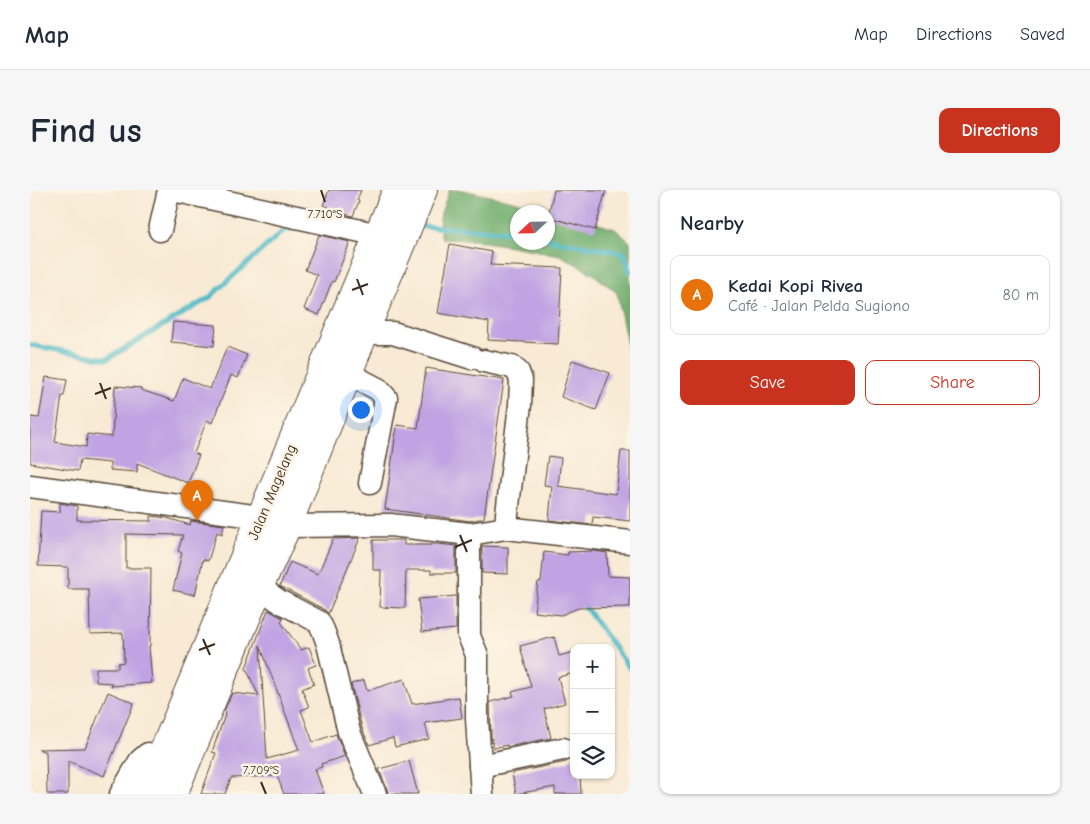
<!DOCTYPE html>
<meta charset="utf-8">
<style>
body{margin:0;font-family:"Comic Neue",sans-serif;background:#f6f6f7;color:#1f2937}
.controls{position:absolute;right:15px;bottom:15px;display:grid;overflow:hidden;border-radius:10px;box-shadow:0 1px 4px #0004}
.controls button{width:45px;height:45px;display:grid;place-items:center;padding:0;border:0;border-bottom:1px solid #e0e1e3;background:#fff;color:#1f2937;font:25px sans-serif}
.compass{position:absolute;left:480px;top:15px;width:45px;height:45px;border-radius:50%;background:#fff;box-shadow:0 1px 4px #0004;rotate:248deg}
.you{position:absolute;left:330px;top:219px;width:18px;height:18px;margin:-12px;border:4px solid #fff;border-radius:50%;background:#1a73e8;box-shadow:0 0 0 8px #1a73e833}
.badge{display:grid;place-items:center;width:32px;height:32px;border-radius:50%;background:#c8321e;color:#fff;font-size:16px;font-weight:700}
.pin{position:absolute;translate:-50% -41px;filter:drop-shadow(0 1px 2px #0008)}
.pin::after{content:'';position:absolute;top:26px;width:18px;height:15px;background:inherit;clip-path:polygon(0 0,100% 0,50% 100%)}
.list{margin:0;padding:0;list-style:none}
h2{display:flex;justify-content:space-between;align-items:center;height:65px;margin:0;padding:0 20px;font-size:21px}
h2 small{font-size:16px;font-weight:400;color:#747a83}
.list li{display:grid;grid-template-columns:32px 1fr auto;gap:15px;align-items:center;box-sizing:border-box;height:80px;margin:0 10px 10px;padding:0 10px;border:1px solid #e0e1e3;border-radius:10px}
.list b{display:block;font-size:19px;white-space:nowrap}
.list p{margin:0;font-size:16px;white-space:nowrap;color:#747a83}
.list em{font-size:16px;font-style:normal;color:#747a83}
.actions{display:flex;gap:10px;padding:15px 20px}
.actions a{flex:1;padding:11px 0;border:1px solid #c8321e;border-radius:10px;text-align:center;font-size:18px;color:#c8321e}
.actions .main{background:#c8321e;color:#fff}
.icon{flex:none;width:28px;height:28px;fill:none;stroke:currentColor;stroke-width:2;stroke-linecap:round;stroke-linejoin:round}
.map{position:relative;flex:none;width:600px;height:604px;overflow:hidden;border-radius:10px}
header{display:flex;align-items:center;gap:30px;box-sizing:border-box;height:70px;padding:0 25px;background:#fff;border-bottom:1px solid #e0e1e3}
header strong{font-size:24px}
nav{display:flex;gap:28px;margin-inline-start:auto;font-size:18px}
.intro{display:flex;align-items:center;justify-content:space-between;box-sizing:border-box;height:120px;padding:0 30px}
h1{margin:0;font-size:35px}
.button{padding:12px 22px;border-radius:10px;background:#c8321e;color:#fff;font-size:18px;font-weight:700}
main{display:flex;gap:30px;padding:0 30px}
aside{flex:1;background:#fff;border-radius:10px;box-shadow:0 1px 4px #0004}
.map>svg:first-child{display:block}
.forest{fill:#72af6f;stroke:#566c46;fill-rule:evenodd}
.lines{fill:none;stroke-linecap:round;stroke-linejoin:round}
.stream{stroke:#4cb9c6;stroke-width:5}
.building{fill:#bfa3e3;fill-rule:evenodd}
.minor-casing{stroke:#574739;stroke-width:25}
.highway-casing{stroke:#574739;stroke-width:30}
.minor{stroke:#fff;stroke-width:22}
.highway{stroke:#fff;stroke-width:28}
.ticks{fill:none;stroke:#3b2a1e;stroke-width:2}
.labels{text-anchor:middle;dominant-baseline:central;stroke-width:5;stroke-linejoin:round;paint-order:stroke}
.street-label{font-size:15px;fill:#3b2a1e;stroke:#fcf5e5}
.ticks-label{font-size:12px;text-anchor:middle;fill:#3b2a1e;stroke:#fcf5e5;stroke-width:5;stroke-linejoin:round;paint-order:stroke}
</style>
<header>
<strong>Map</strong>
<nav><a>Map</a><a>Directions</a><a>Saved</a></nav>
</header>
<div class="intro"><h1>Find us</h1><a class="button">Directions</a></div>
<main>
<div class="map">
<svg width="600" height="604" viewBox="0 0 600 604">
<rect width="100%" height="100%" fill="#fcf5e5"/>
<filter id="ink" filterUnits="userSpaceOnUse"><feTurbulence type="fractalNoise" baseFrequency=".02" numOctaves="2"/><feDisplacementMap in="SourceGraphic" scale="10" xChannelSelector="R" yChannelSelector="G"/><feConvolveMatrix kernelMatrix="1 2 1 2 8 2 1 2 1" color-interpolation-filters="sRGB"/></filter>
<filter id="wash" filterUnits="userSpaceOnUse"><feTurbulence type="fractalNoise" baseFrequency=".0096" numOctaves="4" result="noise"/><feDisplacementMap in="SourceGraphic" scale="20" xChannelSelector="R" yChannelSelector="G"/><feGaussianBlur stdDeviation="1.12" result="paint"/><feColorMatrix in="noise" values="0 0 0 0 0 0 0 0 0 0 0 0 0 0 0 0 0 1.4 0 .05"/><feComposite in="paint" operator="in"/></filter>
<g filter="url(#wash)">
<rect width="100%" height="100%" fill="#f8ead4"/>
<!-- forest -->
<path class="forest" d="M419,0H432L511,17L585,39L600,52V171L587,103L563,84L530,65L481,56L442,50L412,49L409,37L411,23ZM488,22H518V52H488Z"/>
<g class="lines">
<!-- stream -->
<g class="stream">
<path d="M388,36L473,41L488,44"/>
<path d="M518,49L594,63L600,81"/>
<path d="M0,155L77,169L179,108L254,40L273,38"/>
<path d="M553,414L600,479"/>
</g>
</g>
<g id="blocks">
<!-- building -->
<g class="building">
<path d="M299,0H331L327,10L329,11L323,26L300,21L301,18L293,15Z"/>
<path d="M524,0H576L565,40L518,27Z"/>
<path d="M289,45L320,52L304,92L302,91L289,125L274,119L287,85L275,80Z"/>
<path d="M420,54L462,62L460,75L532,78L528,154L458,150L459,132L408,123Z"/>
<path d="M143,132L186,135L184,156L141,152Z"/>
<path d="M197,157L217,165L208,188L201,185L182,233L177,230L164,263L169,265L158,293L107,273V282L80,280V273L50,270L48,281L0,273V227L9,228L16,187L37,190L34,206H32L25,252L56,257L57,244L82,247L85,196L111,198V200L144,211L153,188L180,199Z"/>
<path d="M542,170L580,183L566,220L531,207Z"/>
<path d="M396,178L474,190L454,328L440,331L355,319L367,235L388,238Z"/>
<path d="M591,261H600V331L563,327L562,335L519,330L522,296L514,295L518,266L531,268L528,296L586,304Z"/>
<path d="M30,313L47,316V330L121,331V326L137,328L160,335L161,331L194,335L192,344L187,342L178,371L173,369L165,405L143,400L152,363L148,361L153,345L96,344V378H121L120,456H119L122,493L81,496L82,493L66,492V478H88V473L94,472L93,443L60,444L59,399H38V377L8,376L11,321L30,322Z"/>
<path d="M330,348L298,424L295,420L250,396L260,372L288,384L303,349Z"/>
<path d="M343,350H374V355H401V354H408L426,356V383H401V380H376L375,418L350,417L351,380H343Z"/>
<path d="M452,356L478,357V384L452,383Z"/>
<path d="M564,361L577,363L578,386L600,387V417L548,418L531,425L504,422L508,392H511L514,362L538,365V362Z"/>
<path d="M426,406V439L392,442L388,409Z"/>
<path d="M238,420L253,428L251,432L271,460L279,457L286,475L278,478L284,494L272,499L279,517L271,520L283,552L306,544L315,566L291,574L292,577L285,579L294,604H254L247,586L201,588L195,604H171L186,563L182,562L196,522L194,521L202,503L229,506L216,478ZM230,455L269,560L237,569L233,506Z"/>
<path d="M524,447L529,466L544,462V483L528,487L535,513L514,519L521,548L477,557V555L464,558L461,546L460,512L484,506L482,502L501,497L490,456Z"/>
<path d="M374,489L382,514L429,507L432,528L395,533L399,549L365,557L363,548L339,555L332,538L321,494L334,490L337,501Z"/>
<path d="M78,502L104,513L74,586L38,571V604H17L16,562L8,559L55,558Z"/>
<path d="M544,566V585H550L551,604H525V597L486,604L482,583L536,572L541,569Z"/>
<path d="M379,571L388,604H358L357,599L349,579Z"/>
</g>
</g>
</g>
<g filter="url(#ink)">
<use href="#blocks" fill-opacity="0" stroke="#574739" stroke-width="1"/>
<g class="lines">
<!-- minor casing -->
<g class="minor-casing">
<g id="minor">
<path d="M143,0L349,45"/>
<path d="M130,40L139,0"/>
<path d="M334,143H363L442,168"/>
<path d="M454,171L482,177L488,182L491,190L490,215L477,324L476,338"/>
<path d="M317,183L348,199L356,208L340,293"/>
<path d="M0,296L231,327"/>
<path d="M257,336L360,335L440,344L476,338L600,352"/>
<path d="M440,344L439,358V446L447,465V529L452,604"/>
<path d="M229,397L249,411L289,432L293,440L298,454L319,542L345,604"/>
<path d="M450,576L533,559"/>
<path d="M91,604L110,571L118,564L133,567"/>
</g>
</g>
<!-- highway casing -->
<g class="highway-casing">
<g id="highway">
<path d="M116,604L367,0"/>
<path d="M143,604L229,397L257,336L334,143L393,0"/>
</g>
</g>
<!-- minor -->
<use href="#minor" class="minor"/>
<!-- highway -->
<use href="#highway" class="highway"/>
</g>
</g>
<!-- ticks -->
<path class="ticks" d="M291,0L295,12M327,89L333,105M322,100L338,94M70,193L76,209M65,204L81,198M430,345L437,362M425,357L442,350M173,449L180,465M169,460L185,454M231,592L236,604"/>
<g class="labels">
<!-- street labels -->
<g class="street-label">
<text transform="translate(242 302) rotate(-67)">Jalan Magelang</text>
</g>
</g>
<g class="ticks-label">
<text x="295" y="28">7.710°S</text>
<text x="231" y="584">7.709°S</text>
</g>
</svg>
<div class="controls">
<button>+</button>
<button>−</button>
<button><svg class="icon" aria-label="layers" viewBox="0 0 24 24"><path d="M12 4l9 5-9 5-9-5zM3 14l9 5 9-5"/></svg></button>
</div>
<svg class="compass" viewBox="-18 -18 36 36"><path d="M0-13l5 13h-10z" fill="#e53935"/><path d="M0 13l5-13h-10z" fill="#747a83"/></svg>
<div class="you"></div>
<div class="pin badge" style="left:167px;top:331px;background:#e8710a">A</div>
</div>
<aside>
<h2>Nearby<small></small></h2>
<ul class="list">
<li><span class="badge" style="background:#e8710a">A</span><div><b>Kedai Kopi Rivea</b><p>Café · Jalan Pelda Sugiono</p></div><em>80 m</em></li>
</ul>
<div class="actions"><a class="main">Save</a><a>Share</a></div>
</aside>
</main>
